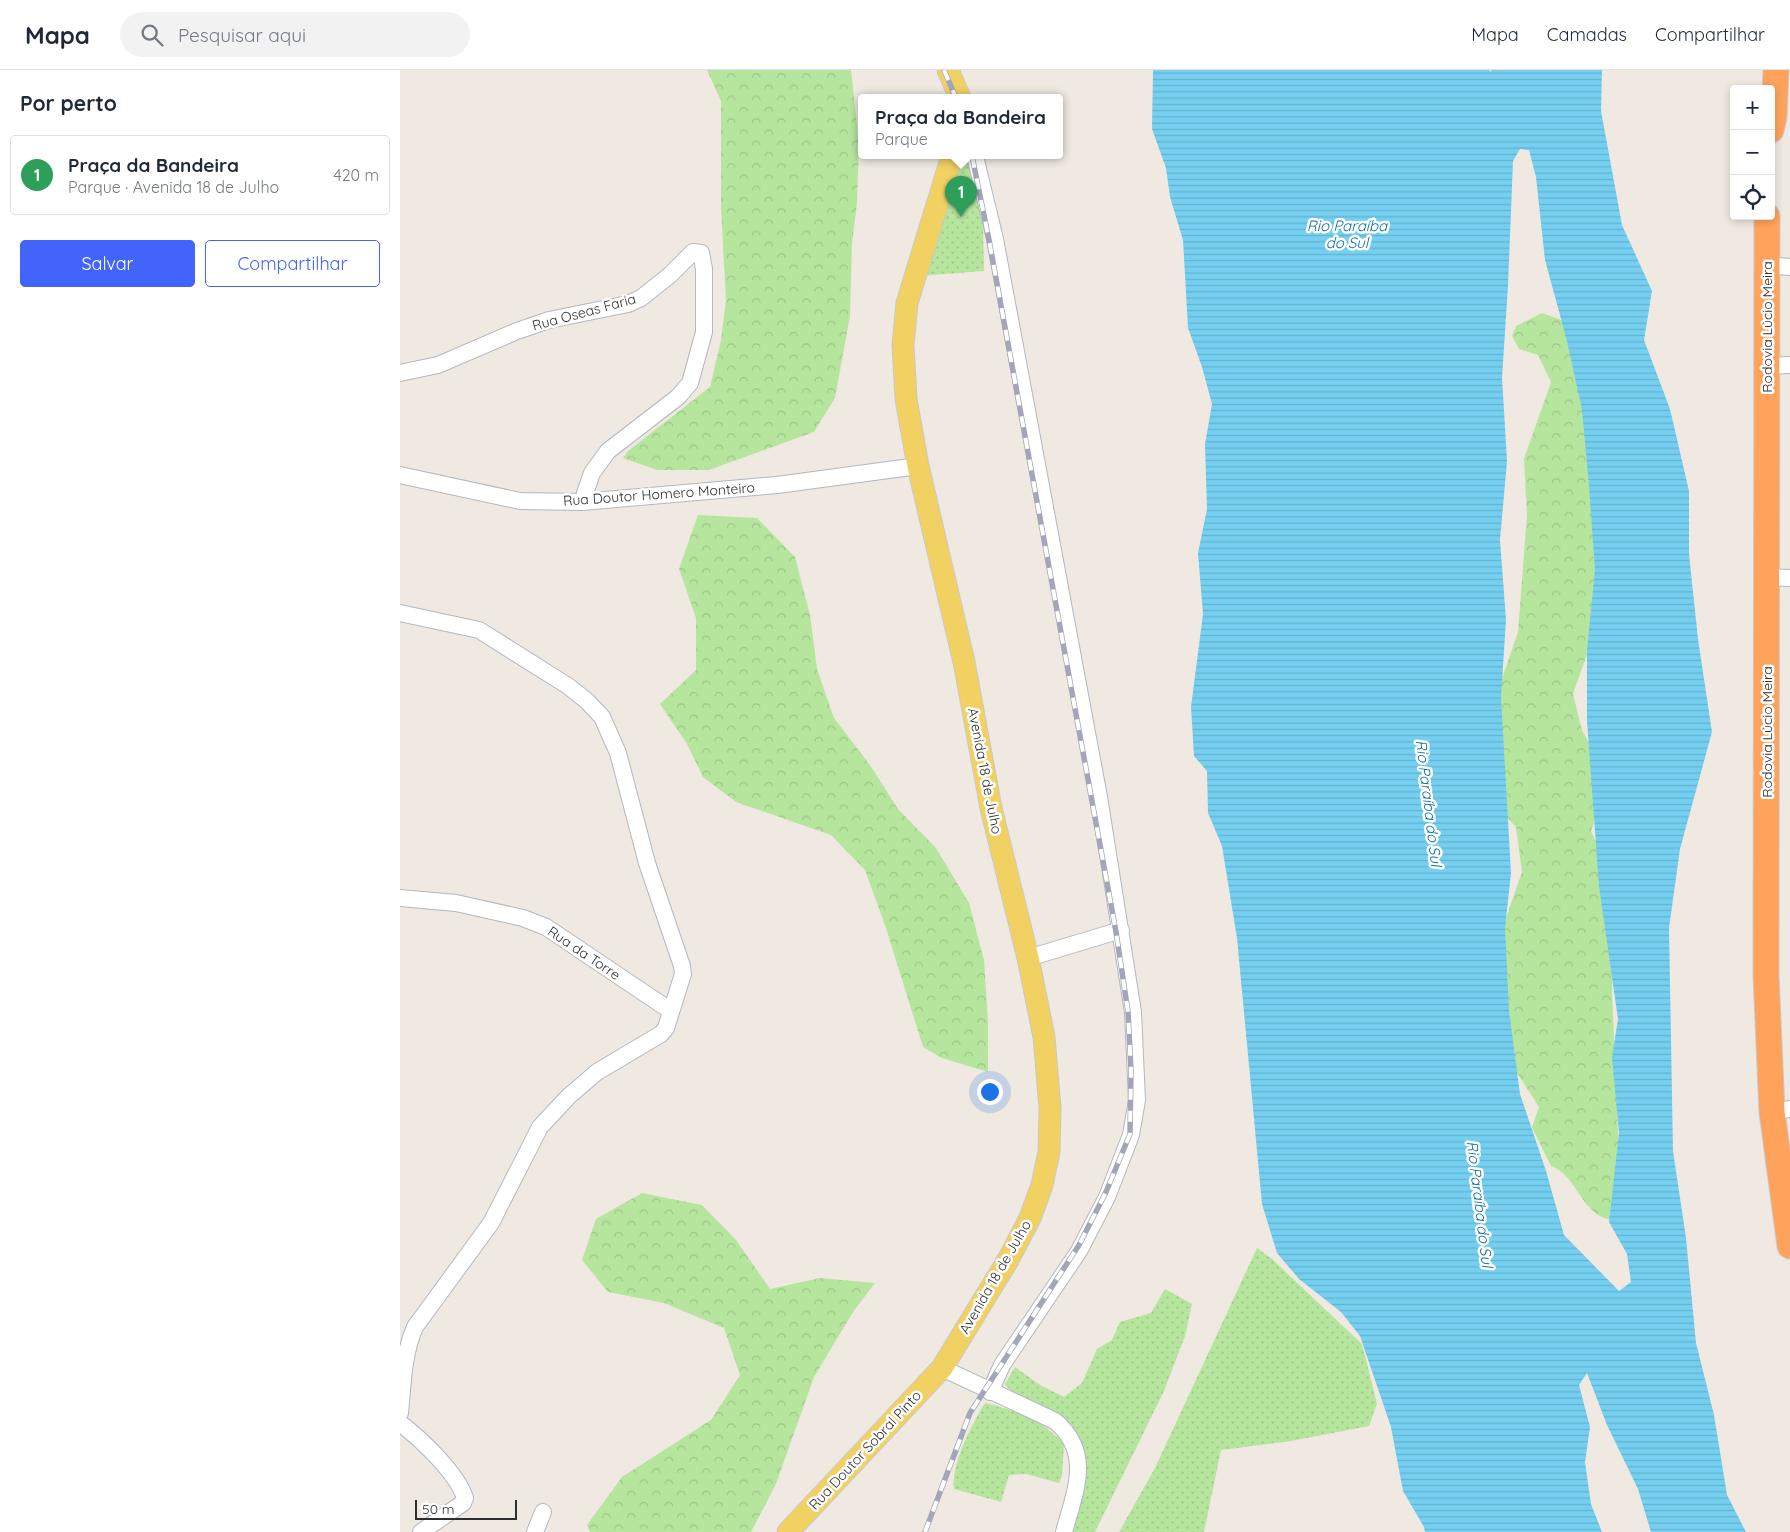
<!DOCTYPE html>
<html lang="pt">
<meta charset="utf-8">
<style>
body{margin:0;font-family:Quicksand,sans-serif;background:#f2f2f3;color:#1f2937}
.controls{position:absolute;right:15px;top:15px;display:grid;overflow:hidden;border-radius:5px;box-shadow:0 2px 8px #0003}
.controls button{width:45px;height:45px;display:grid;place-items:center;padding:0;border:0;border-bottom:1px solid #e0e1e3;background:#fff;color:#1f2937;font:25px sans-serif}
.scale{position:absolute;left:15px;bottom:12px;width:102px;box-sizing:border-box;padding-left:5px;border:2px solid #2e2e2e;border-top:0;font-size:14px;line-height:18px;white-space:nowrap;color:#2e2e2e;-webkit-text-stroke:4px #fff;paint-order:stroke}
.you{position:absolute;left:589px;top:1021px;width:18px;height:18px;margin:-12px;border:4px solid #fff;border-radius:50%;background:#1a73e8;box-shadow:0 0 0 8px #1a73e833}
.badge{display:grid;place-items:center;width:32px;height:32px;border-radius:50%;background:#4264fb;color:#fff;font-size:16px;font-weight:700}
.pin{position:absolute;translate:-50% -41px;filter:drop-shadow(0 1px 2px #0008)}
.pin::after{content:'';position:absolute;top:26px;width:18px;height:15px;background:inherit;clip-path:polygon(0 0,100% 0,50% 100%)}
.popup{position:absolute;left:458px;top:24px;width:205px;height:65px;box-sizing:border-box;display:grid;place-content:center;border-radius:5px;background:#fff;filter:drop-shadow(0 1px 4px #0005);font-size:16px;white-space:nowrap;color:#747a83}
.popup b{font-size:19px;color:#1f2937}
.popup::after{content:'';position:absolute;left:50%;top:100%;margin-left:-10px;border:10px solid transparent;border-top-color:#fff}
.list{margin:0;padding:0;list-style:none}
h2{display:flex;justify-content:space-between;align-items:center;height:65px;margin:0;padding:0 20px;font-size:21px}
h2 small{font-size:16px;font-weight:400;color:#747a83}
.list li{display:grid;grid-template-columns:32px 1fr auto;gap:15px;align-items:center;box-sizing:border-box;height:80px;margin:0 10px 10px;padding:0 10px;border:1px solid #e0e1e3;border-radius:5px}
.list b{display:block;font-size:19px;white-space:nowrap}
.list p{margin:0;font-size:16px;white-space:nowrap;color:#747a83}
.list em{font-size:16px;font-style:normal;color:#747a83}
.actions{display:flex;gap:10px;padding:15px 20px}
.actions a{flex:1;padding:11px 0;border:1px solid #4264fb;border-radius:5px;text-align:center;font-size:18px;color:#4264fb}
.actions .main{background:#4264fb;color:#fff}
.icon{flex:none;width:28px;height:28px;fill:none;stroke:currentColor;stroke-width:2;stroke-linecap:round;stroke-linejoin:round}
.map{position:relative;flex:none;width:1390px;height:1462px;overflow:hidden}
header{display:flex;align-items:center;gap:30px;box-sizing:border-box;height:70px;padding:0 25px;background:#fff;border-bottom:1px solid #e0e1e3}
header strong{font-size:24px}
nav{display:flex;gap:28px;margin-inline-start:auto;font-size:18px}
.search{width:350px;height:45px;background:#f2f2f3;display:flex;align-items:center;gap:12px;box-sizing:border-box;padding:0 18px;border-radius:28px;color:#747a83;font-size:19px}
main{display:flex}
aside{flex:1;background:#fff}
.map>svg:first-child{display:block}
.forest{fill:url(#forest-crowns)}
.park{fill:url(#park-dots)}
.water{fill:url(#water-rules);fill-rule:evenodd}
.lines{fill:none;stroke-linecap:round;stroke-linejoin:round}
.minor-casing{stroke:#b4b7c1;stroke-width:18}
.major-casing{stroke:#c9c9c9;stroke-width:23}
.highway-casing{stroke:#c9c9c9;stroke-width:27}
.minor{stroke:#fff;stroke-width:16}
.major{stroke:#f2d163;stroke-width:21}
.highway{stroke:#ffa35c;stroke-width:25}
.rail-casing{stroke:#a3a6b8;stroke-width:5.5}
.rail{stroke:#fff;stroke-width:4;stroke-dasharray:11;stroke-linecap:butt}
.labels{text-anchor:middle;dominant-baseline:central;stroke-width:5;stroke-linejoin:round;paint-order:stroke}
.street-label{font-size:14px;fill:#2e2e2e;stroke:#fff}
.water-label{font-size:15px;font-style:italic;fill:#0d6fa3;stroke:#fff}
</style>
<header>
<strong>Mapa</strong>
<div class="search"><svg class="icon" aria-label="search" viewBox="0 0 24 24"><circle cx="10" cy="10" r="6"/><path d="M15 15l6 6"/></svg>Pesquisar aqui</div>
<nav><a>Mapa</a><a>Camadas</a><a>Compartilhar</a></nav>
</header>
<main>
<aside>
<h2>Por perto<small></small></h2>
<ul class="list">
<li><span class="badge" style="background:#2e9e5b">1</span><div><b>Praça da Bandeira</b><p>Parque · Avenida 18 de Julho</p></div><em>420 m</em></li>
</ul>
<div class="actions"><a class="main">Salvar</a><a>Compartilhar</a></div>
</aside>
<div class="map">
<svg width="1390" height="1462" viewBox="0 0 1390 1462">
<defs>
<pattern id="forest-crowns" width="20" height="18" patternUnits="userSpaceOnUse" patternTransform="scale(1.25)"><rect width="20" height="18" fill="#b6e59e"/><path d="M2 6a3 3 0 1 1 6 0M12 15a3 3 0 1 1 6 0" fill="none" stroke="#9dc588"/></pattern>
<pattern id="park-dots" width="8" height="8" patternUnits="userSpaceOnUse" patternTransform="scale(1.25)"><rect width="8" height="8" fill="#b6e59e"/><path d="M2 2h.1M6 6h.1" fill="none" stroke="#9dc588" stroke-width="1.8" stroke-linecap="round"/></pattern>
<pattern id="water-rules" width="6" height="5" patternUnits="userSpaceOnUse" patternTransform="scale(1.25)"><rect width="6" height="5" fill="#75cff0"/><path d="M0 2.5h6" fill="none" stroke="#66b2ce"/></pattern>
</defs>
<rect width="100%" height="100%" fill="#efe9e1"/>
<!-- forest -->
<g class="forest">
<path d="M307,0H451L459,74L457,133L452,173L450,246L435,328L414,362L309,400H257L223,388L228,381L310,317L321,270L326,230L321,137V31Z"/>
<path d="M1142,243L1181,257L1214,508L1173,624L1182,660L1189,673L1211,703L1191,761L1197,774L1215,879L1212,921L1219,1087V1152C1213,1150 1205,1149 1200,1146C1179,1134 1174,1104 1151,1096L1132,1057L1139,1037L1103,981L1098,871L1122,802L1116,757L1100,740L1098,620L1118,562L1127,445L1124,389L1151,312L1138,285L1119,279L1112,266L1116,256Z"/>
<path d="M298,445L357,448L395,487L410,545L417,599L434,648L470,695L498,739L536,778L569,833L584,890L588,952V1002L542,988L523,977L486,858L465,800L431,765L336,732L303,707L287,674L260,634L296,600V548L279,499Z"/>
<path d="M242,1123L302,1135L336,1170L370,1219L420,1208L475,1213L453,1242L414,1307L376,1414L351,1462H190L187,1455L222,1407L311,1350L340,1305L324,1258L264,1233L208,1222L182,1190L196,1149Z"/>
</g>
<!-- park -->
<g class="park">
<path d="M562,86H568L583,159L584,201L519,206Z"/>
<path d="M857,1178L872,1189L962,1274L977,1334L969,1356L891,1371L821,1380L804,1462H719L755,1398Z"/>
<path d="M765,1219L792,1234L785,1266L764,1321L695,1462H667L678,1369L671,1354L611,1322L605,1314L615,1297L640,1315L664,1327L682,1313L697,1279L712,1270L720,1252L751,1243Z"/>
<path d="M585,1333C621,1342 638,1347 664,1374L662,1405L659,1413L626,1404L609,1405L601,1432L554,1419C551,1394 572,1354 585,1333Z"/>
</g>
<!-- water -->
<path class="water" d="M753,0H1089L1091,2V0H1202L1201,41L1222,155L1252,221L1244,270L1270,339L1289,421V484L1298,569L1312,662L1280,779L1269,858L1273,1081L1286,1168L1296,1273L1314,1345L1327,1425L1346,1462H1251L1238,1419L1207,1355L1187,1303L1179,1315L1190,1357L1185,1392L1191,1434L1202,1462H1025L1024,1457L1003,1421L991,1357L960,1266L941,1242L899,1209L877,1183L862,1134L837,868L822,776L808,743L807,701L794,686L791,637L803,544L798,483L807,439L805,374L812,334L802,297L788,258L783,170L770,127L766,98L752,59ZM1120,79L1129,80L1136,107L1145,190L1167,271L1182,340L1189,416L1195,500L1187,580V651L1199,816L1218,949L1212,987L1219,1063L1209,1152L1227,1184L1231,1212L1219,1221L1164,1165L1146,1101L1120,1024L1109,941L1105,858L1111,803L1101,627L1106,550L1100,470L1107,391L1102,308L1108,216L1113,91Z"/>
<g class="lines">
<!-- minor casing -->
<g class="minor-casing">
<g id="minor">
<path d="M575,86L595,169L699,727L733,942L737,1030L731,1065L707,1127L679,1181L602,1295L590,1322"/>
<path d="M1367,195L1390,197"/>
<path d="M1366,296L1390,295"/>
<path d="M0,303L38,295L117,261L149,250L228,234L241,228L270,205L293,182L301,183L304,199V262L290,313L278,327L208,381L192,403L182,432"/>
<path d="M0,405L120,431L182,432L377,415L518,396"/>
<path d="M1368,507L1390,508"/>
<path d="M0,543L79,560L168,616L187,631L202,647L218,683L247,793L282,896L283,904L266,958L261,964L197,1002L169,1026L140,1057L91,1153L15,1257C3,1284 3,1314 0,1343"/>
<path d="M0,828L56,833L123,848L146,857L271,941"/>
<path d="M628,888L721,860"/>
<path d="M1372,1042L1390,1039"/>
<path d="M542,1298L655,1351C693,1383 675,1421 664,1462"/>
<path d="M0,1353C21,1369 57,1403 65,1428L63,1433L21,1462"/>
<path d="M135,1462L143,1442"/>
</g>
</g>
<!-- major casing -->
<g class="major-casing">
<g id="major">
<path d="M548,0L560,28"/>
<path d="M388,1462L542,1298L608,1190L630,1148L642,1115L649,1082L650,1038L644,967L628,888L591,738L564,592L518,396L506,329L503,275L507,233L552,86"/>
</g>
</g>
<!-- highway casing -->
<g class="highway-casing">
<g id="highway">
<path d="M1371,60L1374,47L1376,0"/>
<path d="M1367,146L1366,905L1372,1042L1390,1176"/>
</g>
</g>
<!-- minor -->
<use href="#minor" class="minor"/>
<!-- major -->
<use href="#major" class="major"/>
<!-- highway -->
<use href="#highway" class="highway"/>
<!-- rail casing -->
<g class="rail-casing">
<g id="rail">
<path d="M544,0L556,28"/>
<path d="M525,1462L570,1343L679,1175L706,1122L730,1064L731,1001L728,942L716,862L589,170L572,86"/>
</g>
</g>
<!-- rail -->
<use href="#rail" class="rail"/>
</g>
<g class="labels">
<!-- street labels -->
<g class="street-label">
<text transform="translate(184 242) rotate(-15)">Rua Oseas Faria</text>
<text transform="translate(1367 257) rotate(-90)">Rodovia Lúcio Meira</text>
<text transform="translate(259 424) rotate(-4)">Rua Doutor Homero Monteiro</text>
<text transform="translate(1367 662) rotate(-90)">Rodovia Lúcio Meira</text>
<text transform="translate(585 701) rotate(79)">Avenida 18 de Julho</text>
<text transform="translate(184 883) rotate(34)">Rua da Torre</text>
<text transform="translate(595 1207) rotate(-60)">Avenida 18 de Julho</text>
<text transform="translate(465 1380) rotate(-47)">Rua Doutor Sobral Pinto</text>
</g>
<!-- water labels -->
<g class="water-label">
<text x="947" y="155">Rio Paraíba<tspan x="947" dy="17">do Sul</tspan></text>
<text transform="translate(1029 733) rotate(83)">Rio Paraíba do Sul</text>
<text transform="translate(1080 1134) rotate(83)">Rio Paraíba do Sul</text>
</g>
</g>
</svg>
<div class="controls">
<button>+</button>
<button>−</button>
<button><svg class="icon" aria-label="locate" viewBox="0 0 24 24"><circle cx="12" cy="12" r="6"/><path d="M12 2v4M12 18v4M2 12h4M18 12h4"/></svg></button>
</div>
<div class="scale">50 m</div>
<div class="you"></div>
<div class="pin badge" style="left:561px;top:147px;background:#2e9e5b">1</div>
<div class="popup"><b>Praça da Bandeira</b>Parque</div>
</div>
</main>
